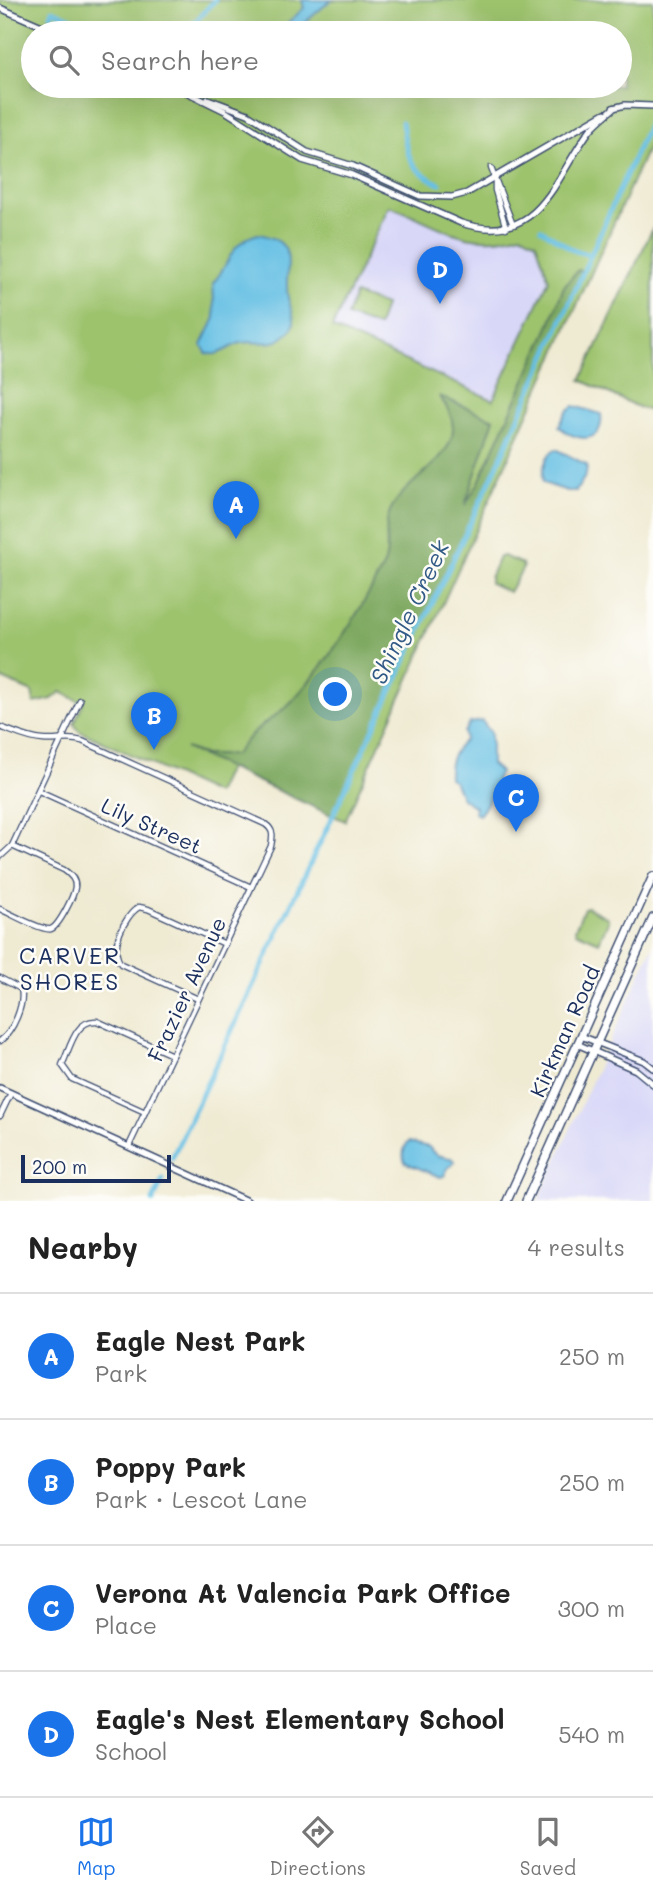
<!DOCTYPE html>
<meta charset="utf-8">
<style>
body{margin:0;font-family:Mali,sans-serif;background:#f2f2f2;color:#222}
.scale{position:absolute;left:21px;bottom:18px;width:150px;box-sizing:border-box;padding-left:7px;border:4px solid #1b2f5e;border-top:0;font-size:19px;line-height:24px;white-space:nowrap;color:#1b2f5e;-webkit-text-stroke:5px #fdfcf7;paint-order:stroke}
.you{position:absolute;left:336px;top:695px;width:24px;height:24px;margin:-18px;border:5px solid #fff;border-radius:50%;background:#1a73e8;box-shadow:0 0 0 10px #1a73e833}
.badge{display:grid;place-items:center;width:46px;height:46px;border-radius:50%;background:#1a73e8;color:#fff;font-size:23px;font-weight:700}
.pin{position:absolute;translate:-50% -58px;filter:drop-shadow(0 2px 4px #0008)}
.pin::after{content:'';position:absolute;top:37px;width:24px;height:21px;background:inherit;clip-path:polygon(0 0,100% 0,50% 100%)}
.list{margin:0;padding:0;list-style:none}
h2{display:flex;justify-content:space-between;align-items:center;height:91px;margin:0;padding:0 28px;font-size:30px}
h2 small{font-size:23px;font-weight:400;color:#767676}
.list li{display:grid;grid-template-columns:46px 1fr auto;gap:21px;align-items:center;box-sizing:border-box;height:126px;padding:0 28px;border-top:2px solid #e0e0e0}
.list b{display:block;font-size:26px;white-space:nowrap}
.list p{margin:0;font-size:23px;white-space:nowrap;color:#767676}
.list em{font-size:23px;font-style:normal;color:#767676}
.icon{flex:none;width:38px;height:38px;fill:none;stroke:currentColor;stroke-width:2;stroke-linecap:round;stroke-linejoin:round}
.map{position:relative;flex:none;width:653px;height:1201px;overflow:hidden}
.search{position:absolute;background:#fff;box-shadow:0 7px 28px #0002;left:21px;right:21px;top:21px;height:77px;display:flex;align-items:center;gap:18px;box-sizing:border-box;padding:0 24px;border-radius:38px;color:#767676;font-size:26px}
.sheet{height:595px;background:#fff}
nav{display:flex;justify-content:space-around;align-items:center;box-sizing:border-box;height:98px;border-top:2px solid #e0e0e0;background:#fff;font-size:19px;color:#767676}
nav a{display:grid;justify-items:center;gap:4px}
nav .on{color:#1a73e8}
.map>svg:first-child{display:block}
.built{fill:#d8d7f8}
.green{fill:#9dc36d;stroke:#5c7966;stroke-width:2;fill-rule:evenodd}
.forest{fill:#7ea960;stroke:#4c6c5f;stroke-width:2}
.water{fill:#66c0e4;stroke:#4078a1;stroke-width:2}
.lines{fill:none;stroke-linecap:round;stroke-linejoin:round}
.canal{stroke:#66c0e4;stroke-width:5}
.minor-casing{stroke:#3b4b6f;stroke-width:7}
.tertiary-casing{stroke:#3b4b6f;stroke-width:8}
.primary-casing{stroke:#3b4b6f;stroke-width:10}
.minor{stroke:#fff;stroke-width:4.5}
.tertiary{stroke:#fff;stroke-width:5}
.primary{stroke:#fff;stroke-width:7}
.labels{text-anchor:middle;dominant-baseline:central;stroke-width:5;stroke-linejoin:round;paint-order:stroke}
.street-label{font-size:21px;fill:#1b2f5e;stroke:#fdfcf7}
.water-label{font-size:23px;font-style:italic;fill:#325a86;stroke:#fdfcf7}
.neighbourhood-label{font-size:23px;letter-spacing:2px;fill:#1b2f5e;stroke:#fdfcf7}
</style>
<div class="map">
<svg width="653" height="1201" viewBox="0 0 653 1201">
<rect width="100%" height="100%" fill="#fdfcf7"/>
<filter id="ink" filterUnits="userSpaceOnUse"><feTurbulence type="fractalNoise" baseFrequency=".0143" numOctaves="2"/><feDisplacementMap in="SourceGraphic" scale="14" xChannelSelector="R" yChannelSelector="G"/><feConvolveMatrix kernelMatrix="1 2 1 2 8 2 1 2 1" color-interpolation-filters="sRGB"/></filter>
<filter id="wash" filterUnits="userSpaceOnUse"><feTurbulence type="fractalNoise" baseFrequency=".00686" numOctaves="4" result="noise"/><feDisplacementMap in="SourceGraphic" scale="28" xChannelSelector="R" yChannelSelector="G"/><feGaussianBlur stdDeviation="1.57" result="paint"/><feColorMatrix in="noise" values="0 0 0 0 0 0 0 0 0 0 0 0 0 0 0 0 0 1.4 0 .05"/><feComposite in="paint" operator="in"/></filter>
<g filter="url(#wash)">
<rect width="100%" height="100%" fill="#efead2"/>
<!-- built -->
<g class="built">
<path d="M389,205L470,239H504L521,234L536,242L549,280L493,400L332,328Z"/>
<path d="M653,946V1201H538L626,1006Z"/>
</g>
<!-- green -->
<g class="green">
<path d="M0,0H653V136L345,821L228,768L216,794L79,731L74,724L83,703L61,692L52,699L34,703L32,692L0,678ZM33,33H620V86H33ZM389,206C439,223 464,251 521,234L536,242L549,280L493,400L332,328Z"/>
<path d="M653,228V411L640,408L581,380Z"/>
<path d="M355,294L385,305L378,327L347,316Z"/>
<path d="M503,556L522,564L523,568L509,592L490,583V578L499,557Z"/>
<path d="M587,907L608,918V922L599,942L576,932L575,929L584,908Z"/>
</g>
<!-- forest -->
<path class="forest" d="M578,270L583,272L504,451L333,816L185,748L205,755H234C240,749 245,741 251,735C264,722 280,714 292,701C328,662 358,615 382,569C393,549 380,528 392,507C415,468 482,449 439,396L494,419L465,505L478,484L549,327L564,286Z"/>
<!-- water -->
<g class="water">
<path d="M302,0H331L293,33H277L304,8Z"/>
<path d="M258,234C303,242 282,269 288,298C291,313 302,324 284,337C272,347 255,340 241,343C229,346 219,358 206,353L202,345L215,318L213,283C231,263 229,242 258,234Z"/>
<path d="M574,406L601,414C605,444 575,443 559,426L567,411Z"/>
<path d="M556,449L587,465L586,475L576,491H567L543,483C541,472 546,453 556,449Z"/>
<path d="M482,721L491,733V764L500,772C492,787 491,802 479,815L474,812L475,807L462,798L454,781L449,778C448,760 453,752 465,740L464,732L470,723Z"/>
<path d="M409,1142L429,1147C435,1157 441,1156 451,1158L454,1161L453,1164L448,1168L444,1176L440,1177L406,1163C401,1157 404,1146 409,1142Z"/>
</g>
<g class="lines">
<!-- canal -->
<g class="canal">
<path d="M51,15L53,10L105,33"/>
<path d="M185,33L215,0"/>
<path d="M402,122C407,155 408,169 440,184"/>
<path d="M541,229L573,250L590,255"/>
<path d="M172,1158L504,451L653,114"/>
<path d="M153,1201L163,1179"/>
</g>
</g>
</g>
<g filter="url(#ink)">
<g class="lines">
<!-- minor casing -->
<g class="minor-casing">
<g id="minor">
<path d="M491,168L513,225"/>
<path d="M495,179V190L506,228"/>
<path d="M0,727C14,732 28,739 43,740C59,742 65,736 82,741L265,824C274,830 273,836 271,846L129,1146"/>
<path d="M39,791L251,887"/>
<path d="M0,857L12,846L80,700"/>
<path d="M0,909C10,913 41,931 51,929C59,926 74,896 75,887C76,879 70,874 64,870L12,846"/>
<path d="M0,978L21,989C25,1004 13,1032 0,1041"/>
<path d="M198,999L121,964C109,949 124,916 139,907L148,909L225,944"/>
<path d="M145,1112L72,1079L62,1065C70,1049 75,1019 97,1021L172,1055"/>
<path d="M0,1116L11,1093"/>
</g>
</g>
<!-- tertiary casing -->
<g class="tertiary-casing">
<g id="tertiary">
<path d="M0,8L58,33"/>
<path d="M174,86L225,111L302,160L352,175L461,223C540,248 553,180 590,130C597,122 606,115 614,108"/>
<path d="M208,99L248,114L307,152L353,166L420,196L452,197L467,193L605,113"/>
<path d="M613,108L625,105L653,106"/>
<path d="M581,1036L644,1061L653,1068"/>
<path d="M577,1044L636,1070L653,1084"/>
<path d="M0,1088L247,1201"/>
</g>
</g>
<!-- primary casing -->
<g class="primary-casing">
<g id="primary">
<path d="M507,1201L653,876"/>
<path d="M526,1201L653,918"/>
</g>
</g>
<!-- minor -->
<use href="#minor" class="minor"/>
<!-- tertiary -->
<use href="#tertiary" class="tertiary"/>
<!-- primary -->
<use href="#primary" class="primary"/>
</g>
</g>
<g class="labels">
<!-- street labels -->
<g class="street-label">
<text transform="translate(152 825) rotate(24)">Lily Street</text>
<text transform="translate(186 989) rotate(-65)">Frazier Avenue</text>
<text transform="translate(564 1031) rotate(-66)">Kirkman Road</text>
</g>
<!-- water labels -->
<g class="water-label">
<text transform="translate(409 612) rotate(-65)">Shingle Creek</text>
</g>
<!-- neighbourhood labels -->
<g class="neighbourhood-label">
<text x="70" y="955">CARVER<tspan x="70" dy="26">SHORES</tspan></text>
</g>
</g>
</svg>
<div class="scale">200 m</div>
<div class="you"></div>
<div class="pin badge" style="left:236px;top:539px">A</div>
<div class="pin badge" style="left:154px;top:750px">B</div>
<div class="pin badge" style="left:516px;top:832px">C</div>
<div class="pin badge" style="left:440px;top:304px">D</div>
<div class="search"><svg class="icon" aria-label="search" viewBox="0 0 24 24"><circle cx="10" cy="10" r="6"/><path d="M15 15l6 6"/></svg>Search here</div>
</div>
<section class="sheet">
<h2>Nearby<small>4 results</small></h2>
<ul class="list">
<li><span class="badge">A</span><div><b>Eagle Nest Park</b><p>Park</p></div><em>250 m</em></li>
<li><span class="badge">B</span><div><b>Poppy Park</b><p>Park · Lescot Lane</p></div><em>250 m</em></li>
<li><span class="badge">C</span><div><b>Verona At Valencia Park Office</b><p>Place</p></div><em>300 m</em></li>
<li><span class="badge">D</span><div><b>Eagle's Nest Elementary School</b><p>School</p></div><em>540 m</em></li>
</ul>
</section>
<nav>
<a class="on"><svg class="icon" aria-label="map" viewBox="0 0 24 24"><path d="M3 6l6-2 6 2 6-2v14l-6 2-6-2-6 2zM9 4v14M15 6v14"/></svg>Map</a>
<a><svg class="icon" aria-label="directions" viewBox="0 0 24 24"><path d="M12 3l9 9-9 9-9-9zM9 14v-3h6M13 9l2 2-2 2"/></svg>Directions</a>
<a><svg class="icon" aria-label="saved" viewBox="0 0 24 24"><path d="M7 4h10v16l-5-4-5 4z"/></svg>Saved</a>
</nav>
